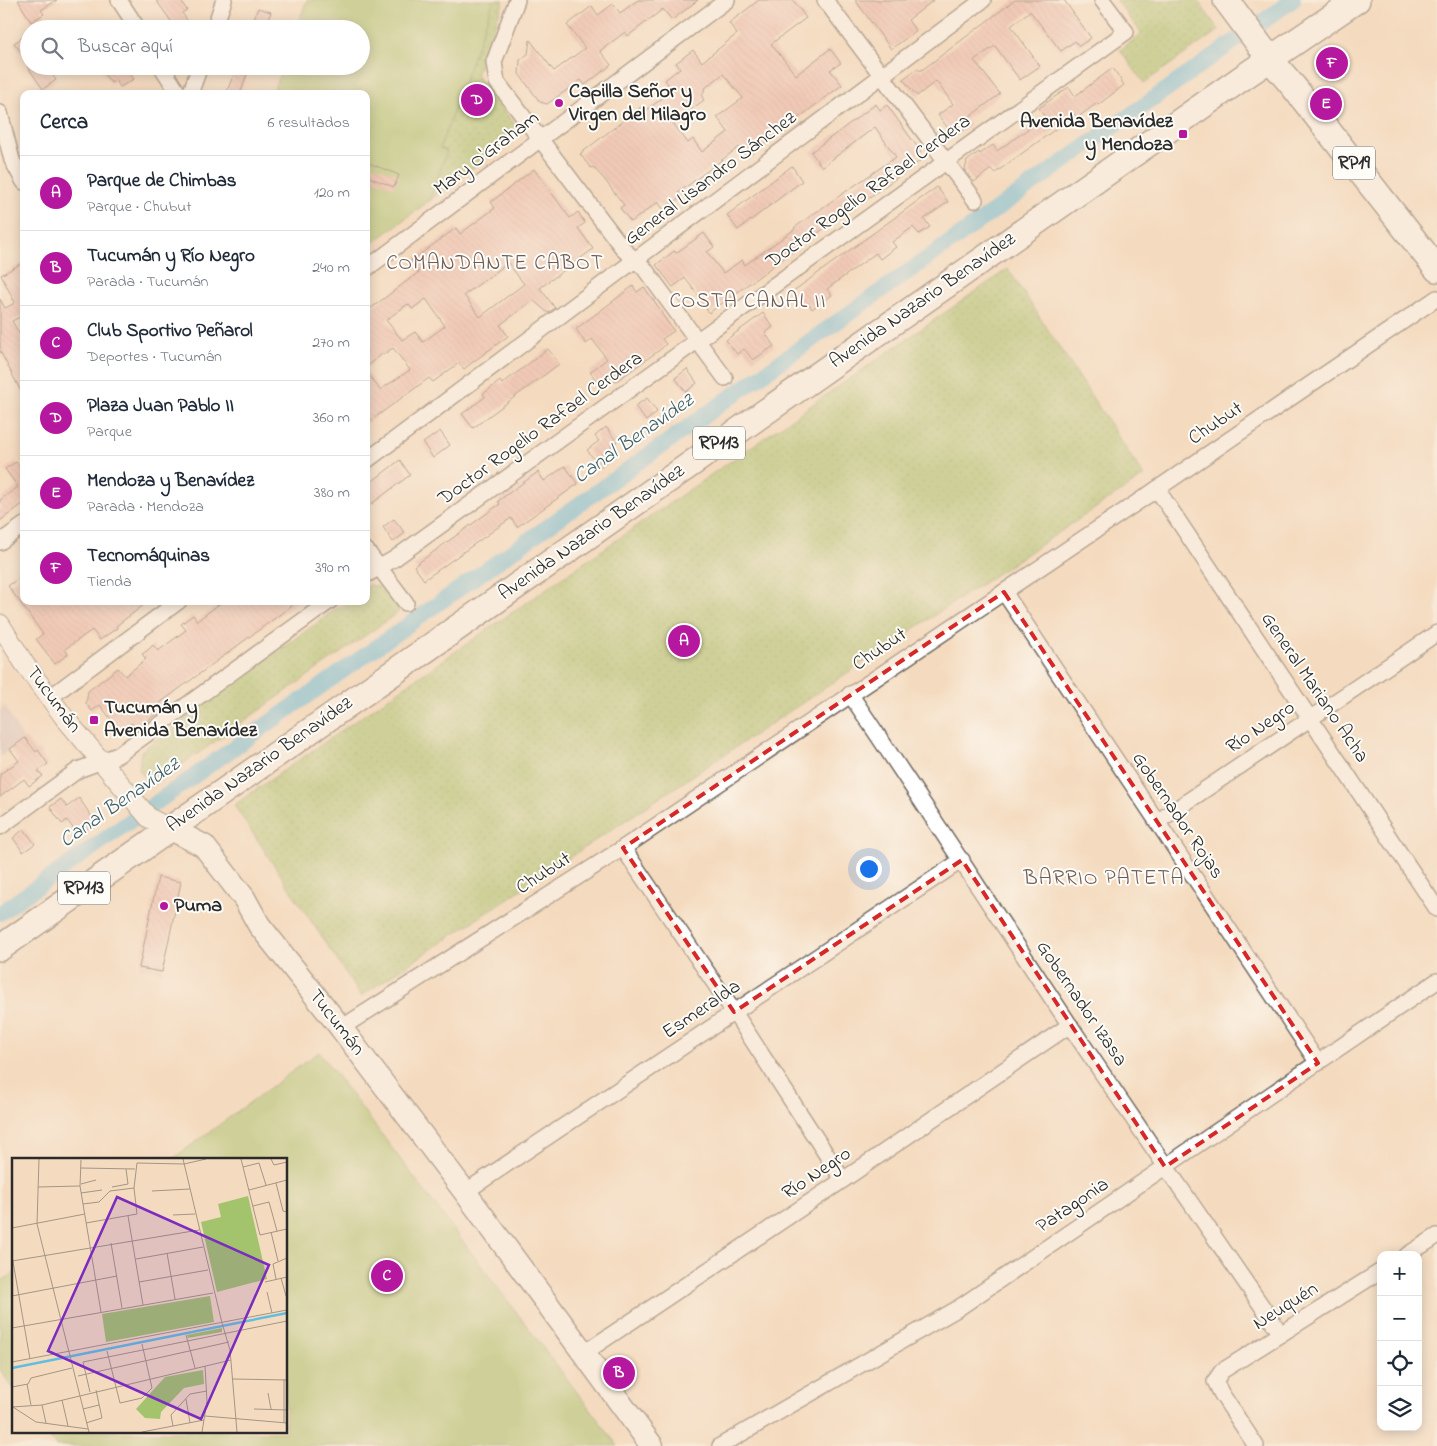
<!DOCTYPE html>
<html lang="es">
<meta charset="utf-8">
<style>
body{margin:0;font-family:"Indie Flower",sans-serif;background:#f2f2f3;color:#1f2937}
.controls{position:absolute;right:15px;bottom:15px;display:grid;overflow:hidden;border-radius:10px;box-shadow:0 2px 12px #0003}
.controls button{width:45px;height:45px;display:grid;place-items:center;padding:0;border:0;border-bottom:1px solid #e0e1e3;background:#fff;color:#1f2937;font:25px sans-serif}
.you{position:absolute;left:868px;top:868px;width:18px;height:18px;margin:-12px;border:4px solid #fff;border-radius:50%;background:#1a73e8;box-shadow:0 0 0 8px #1a73e833}
.badge{display:grid;place-items:center;width:32px;height:32px;border-radius:50%;background:#b5179e;color:#fff;font-size:16px;font-weight:700}
.pin{position:absolute;translate:-50% -50%;border:2px solid #fff;box-shadow:0 1px 5px #0006}
.list{margin:0;padding:0;list-style:none}
h2{display:flex;justify-content:space-between;align-items:center;height:65px;margin:0;padding:0 20px;font-size:21px}
h2 small{font-size:16px;font-weight:400;color:#747a83}
.list li{display:grid;grid-template-columns:32px 1fr auto;gap:15px;align-items:center;box-sizing:border-box;height:75px;padding:0 20px;border-top:1px solid #e0e1e3}
.list b{display:block;font-size:19px;white-space:nowrap}
.list p{margin:0;font-size:16px;white-space:nowrap;color:#747a83}
.list em{font-size:16px;font-style:normal;color:#747a83}
.icon{flex:none;width:28px;height:28px;fill:none;stroke:currentColor;stroke-width:2;stroke-linecap:round;stroke-linejoin:round}
.map{position:relative;flex:none;width:1437px;height:1446px;overflow:hidden}
.search{position:absolute;background:#fff;box-shadow:0 2px 12px #0003;left:20px;top:20px;width:350px;height:55px;display:flex;align-items:center;gap:12px;box-sizing:border-box;padding:0 18px;border-radius:28px;color:#747a83;font-size:19px}
.panel{position:absolute;background:#fff;box-shadow:0 2px 12px #0003;left:20px;top:90px;width:350px;height:515px;border-radius:10px}
.map>svg:first-child{display:block}
.industrial{fill:#d1bfbf}
.grass{fill:#a3c46c;stroke:#67784c}
.park{fill:url(#park-dots);stroke:#67784c}
.lines{fill:none;stroke-linecap:round;stroke-linejoin:round}
.canal{stroke:#63bde0;stroke-width:16}
.building{fill:url(#building-back-hatch);fill-rule:evenodd}
.minor-casing{stroke:#71695f;stroke-width:18}
.tertiary-casing{stroke:#71695f;stroke-width:21}
.secondary-casing{stroke:#71695f;stroke-width:25}
.primary-casing{stroke:#71695f;stroke-width:28}
.minor{stroke:#fff;stroke-width:15}
.tertiary{stroke:#fff;stroke-width:19}
.secondary{stroke:#fff;stroke-width:22}
.primary{stroke:#fff;stroke-width:25}
.marked{fill:none;stroke:#d62828;stroke-width:4;stroke-dasharray:10 6;stroke-linejoin:round}
.poi-dot{fill:#b5179e;stroke:#fdfcf7;stroke-width:2}
.labels{text-anchor:middle;dominant-baseline:central;stroke-width:4;stroke-linejoin:round;paint-order:stroke}
.shield{fill:#fdfcf7;stroke:#6a6a68;stroke-width:1}
.shield-label{font-size:19px;font-weight:bold;fill:#2b2b2b}
.poi-label{font-size:20px;font-weight:bold;fill:#2b2b2b;stroke:#fdfcf7;text-anchor:start}
.street-label{font-size:20px;fill:#2b2b2b;stroke:#fdfcf7}
.neighbourhood-label{font-size:21px;letter-spacing:1px;fill:#6f5b57;stroke:#fdfcf7}
.water-label{font-size:21px;font-style:italic;fill:#3f5e6a;stroke:#fdfcf7}
.inset-river{fill:none;stroke:#63bde0;stroke-width:2.5}
.inset-road{fill:none;stroke:#a49584;stroke-width:1}
.view{fill:#7b2cbf;fill-opacity:0.15;stroke:#7b2cbf;stroke-width:2.5}
.inset-edge{fill:none;stroke:#2b2b2b;stroke-width:2.5}
</style>
<div class="map">
<svg width="1437" height="1446" viewBox="0 0 1437 1446">
<defs>
<pattern id="park-dots" width="8" height="8" patternUnits="userSpaceOnUse" patternTransform="scale(1.25)"><rect width="8" height="8" fill="#a3c46c"/><path d="M2 2h.1M6 6h.1" fill="none" stroke="#859f59" stroke-width="1.8" stroke-linecap="round"/></pattern>
<pattern id="building-back-hatch" width="6" height="6" patternUnits="userSpaceOnUse" patternTransform="scale(1.25)"><rect width="6" height="6" fill="#ecb4aa"/><path d="M-1 5l2 2M0 0l6 6M5-1l2 2" fill="none" stroke="#cb9b92"/></pattern>
</defs>
<rect width="100%" height="100%" fill="#fdfcf7"/>
<filter id="ink" filterUnits="userSpaceOnUse"><feTurbulence type="fractalNoise" baseFrequency=".02" numOctaves="2"/><feDisplacementMap in="SourceGraphic" scale="10" xChannelSelector="R" yChannelSelector="G"/><feConvolveMatrix kernelMatrix="1 2 1 2 8 2 1 2 1" color-interpolation-filters="sRGB"/></filter>
<filter id="wash" filterUnits="userSpaceOnUse"><feTurbulence type="fractalNoise" baseFrequency=".0096" numOctaves="4" result="noise"/><feDisplacementMap in="SourceGraphic" scale="20" xChannelSelector="R" yChannelSelector="G"/><feGaussianBlur stdDeviation="1.12" result="paint"/><feColorMatrix in="noise" values="0 0 0 0 0 0 0 0 0 0 0 0 0 0 0 0 0 1.4 0 .05"/><feComposite in="paint" operator="in"/></filter>
<g filter="url(#wash)">
<rect width="100%" height="100%" fill="#f4dbbf"/>
<!-- industrial -->
<path class="industrial" d="M5,706L23,739L0,757V710Z"/>
<!-- grass -->
<g class="grass">
<path d="M307,0H494L440,148L447,151L429,201L366,248V94H272L283,66H361V29H296Z"/>
<path d="M319,1052L577,1392L618,1446H56L46,1432H286V1160H171Z"/>
<path d="M14,1273V1389L0,1370V1282Z"/>
</g>
<!-- park -->
<g class="park">
<path d="M494,0H504L476,75L515,125L514,137L429,201L447,151L440,148Z"/>
<path d="M1116,0H1197L1219,30L1144,83L1120,50L1140,35L1141,32Z"/>
<path d="M1008,269L1144,476L361,996L234,805Z"/>
<path d="M369,585L383,587L400,611L152,786L139,770L141,751L347,601H366V587Z"/>
</g>
<g class="lines">
<!-- canal -->
<path class="canal" d="M0,913L1293,0"/>
</g>
<g id="blocks">
<!-- building -->
<g class="building">
<path d="M18,0H57L41,10L44,14L31,22Z"/>
<path d="M156,0H180L187,10L182,13L187,20L176,28Z"/>
<path d="M638,0H698L672,20L663,9L628,36L625,32L600,51L611,65L585,85L581,80L547,104L540,102L519,74L520,60L528,54L530,40L554,71L585,48L567,25L592,6L598,15L613,4L620,13Z"/>
<path d="M759,0H793L806,18L771,44L796,75L830,49L841,63L830,70L842,85L747,157L739,147L678,193L681,197L664,210L658,202L631,222L620,208L624,205L604,179L593,167L591,168L580,154L641,107L644,112L673,90L665,80L680,68L676,63L693,50L702,62L737,34L729,23ZM723,74L743,98L717,117L728,132L702,152L693,139L688,143L673,123L704,100L702,97L705,88Z"/>
<path d="M855,0H934L908,20L916,31L891,49Z"/>
<path d="M1015,0H1064L1091,38L1079,46L1075,41L1061,51L1030,11L1011,26L1040,66L1020,80L995,46L974,60L1000,94L965,120L970,125L958,134L954,128L950,131L938,115L953,104L936,81L917,96L903,79L918,68L920,71L926,67Z"/>
<path d="M258,8L271,12L265,29H250Z"/>
<path d="M29,33V62L14,43Z"/>
<path d="M27,66H46L56,80L43,89Z"/>
<path d="M106,66H135L128,71L134,79L120,87L115,80L111,83L102,71L107,68Z"/>
<path d="M237,66H250L240,94H226Z"/>
<path d="M1113,68L1124,85L1098,105L1097,103L1077,118L1075,115L995,173L991,169L974,182L965,170L967,161L979,152L980,154L993,145L997,151L1045,117L1039,108L1069,87L1075,96Z"/>
<path d="M876,104L880,110L887,105L921,152L916,155L920,161L853,209L849,203L830,217L833,222L709,313L699,298H700L685,278L673,287L656,265L674,251L676,253L704,233L714,247L707,252L723,273L742,260L745,265L795,229L794,228L809,217L896,157L875,127L822,167L811,152Z"/>
<path d="M366,162L399,175L394,187L366,176Z"/>
<path d="M792,166L802,181L738,230L727,215Z"/>
<path d="M534,169L570,218L578,212L585,223L578,228L593,249L540,288L555,308L548,313L533,300L500,325L508,336L473,362L464,369L459,363L433,382L429,378L366,424V371L380,390L410,370L393,348L384,354L383,353L366,368V312L419,272L411,261L456,228L460,234L495,208L491,202ZM508,263L524,284L480,317L464,295ZM426,299L445,326L423,342L415,332L402,340L386,320L408,304L412,309Z"/>
<path d="M937,187L948,202L924,219L930,227L919,234L913,227L892,242L896,247L880,259L876,253L827,289L832,295L812,309L808,303L802,306L792,292Z"/>
<path d="M24,262V319L22,316L12,321L24,342V397L0,351V299L5,308L15,303L1,275Z"/>
<path d="M633,286L637,292L644,287L662,312L661,313L674,331L662,339L666,344L661,349L615,382L611,376L599,384L590,372L607,359L592,339L586,344L576,329Z"/>
<path d="M763,313L773,327L765,333L774,346L753,360L744,349L737,354L726,340Z"/>
<path d="M548,349L559,364L473,428L462,414L485,397L483,394L500,381L502,384Z"/>
<path d="M687,369L697,383L686,392L675,378Z"/>
<path d="M647,398L657,412L646,421L635,406Z"/>
<path d="M606,427L617,442L611,446L617,454L600,467L587,450L599,441L595,436Z"/>
<path d="M440,431L450,445L433,458L423,443Z"/>
<path d="M400,460L410,475L366,508V486Z"/>
<path d="M16,462L24,473V503L0,521V500L18,487L5,469Z"/>
<path d="M565,466L578,484L517,527L511,518L424,580L414,566L486,514L500,504L498,501L538,472L544,481Z"/>
<path d="M394,519L405,533L393,542L383,527Z"/>
<path d="M24,574V601H149L116,626L117,628L100,640L92,630L65,649L68,654L55,664L36,639L43,634L8,586Z"/>
<path d="M223,601H298L164,700L155,707L159,712L136,729L132,723L120,731L100,705L92,711L86,704L88,691L118,668L125,676L146,659L142,654L148,650L153,645L158,651L186,630L181,624L193,615L197,621Z"/>
<path d="M25,738L36,752L38,750L48,764L38,771L43,776L29,786L24,779L0,797V774L19,761L10,749Z"/>
<path d="M79,798L96,823L78,835L67,820L62,824L50,807L61,799L67,807Z"/>
<path d="M24,829L35,844L23,852L13,838Z"/>
<path d="M158,877L181,882L162,972L139,968Z"/>
</g>
</g>
</g>
<g filter="url(#ink)">
<use href="#blocks" fill-opacity="0" stroke="#71695f" stroke-width="1"/>
<g class="lines">
<!-- minor casing -->
<g class="minor-casing">
<g id="minor">
<path d="M119,0L138,29"/>
<path d="M517,0L494,62L497,82L625,251L644,268L725,378"/>
<path d="M825,0L975,200"/>
<path d="M214,29L224,0"/>
<path d="M161,66L179,94"/>
<path d="M190,94L200,66"/>
<path d="M0,113L12,160L24,182"/>
<path d="M366,269L727,0"/>
<path d="M366,461L983,0"/>
<path d="M1157,489L1437,909"/>
<path d="M0,542L24,525"/>
<path d="M366,550L406,603"/>
<path d="M366,575L394,559L1126,32L1102,0"/>
<path d="M1004,592L1318,1063"/>
<path d="M850,694C925,805 997,916 1071,1027C1140,1130 1211,1232 1281,1334"/>
<path d="M49,698L179,601"/>
<path d="M1157,822L1437,633"/>
<path d="M0,827L78,770L118,755L330,601"/>
<path d="M623,848L734,1012L843,1180"/>
<path d="M341,1028L623,848L1157,489L1437,298"/>
<path d="M465,1192L962,860"/>
<path d="M1407,1255L1437,1236"/>
<path d="M584,1353L843,1180L1070,1025"/>
<path d="M720,1446L957,1309L1437,981"/>
<path d="M1256,1446L1221,1393L1215,1381L1222,1371L1381,1271"/>
</g>
</g>
<!-- tertiary casing -->
<g class="tertiary-casing">
<path id="tertiary" d="M0,624L24,663L64,717L149,818L169,828"/>
</g>
<!-- secondary casing -->
<g class="secondary-casing">
<path id="secondary" d="M169,828L204,846L244,898L259,925L341,1028L465,1192L652,1446"/>
</g>
<!-- primary casing -->
<g class="primary-casing">
<g id="primary">
<path d="M1226,0L1270,59L1293,86L1437,269"/>
<path d="M0,948L1242,78L1357,0"/>
</g>
</g>
<!-- minor -->
<use href="#minor" class="minor"/>
<!-- tertiary -->
<use href="#tertiary" class="tertiary"/>
<!-- secondary -->
<use href="#secondary" class="secondary"/>
<!-- primary -->
<use href="#primary" class="primary"/>
</g>
</g>
<!-- marked area -->
<path d="M0 0H1437V1446H0ZM1004,592L1318,1063L1165,1167L962,860L734,1012L623,848Z" fill="#f4dbbf" fill-opacity=".55" fill-rule="evenodd"/>
<path class="marked" d="M1004,592L1318,1063L1165,1167L962,860L734,1012L623,848Z"/>
<!-- markers -->
<g class="poi-dot">
<circle cx="559" cy="103" r="5"/>
<rect x="1178" y="129" width="10" height="10" rx="2.5"/>
<rect x="89" y="715" width="10" height="10" rx="2.5"/>
<circle cx="164" cy="906" r="5"/>
</g>
<g class="labels">
<!-- shield labels -->
<g class="shield">
<rect x="1333" y="146.5" width="42" height="33" rx="4"/>
<rect x="693" y="426.5" width="52" height="33" rx="4"/>
<rect x="58" y="871.5" width="52" height="33" rx="4"/>
</g>
<g class="shield-label">
<text x="1354" y="163">RP19</text>
<text x="719" y="443">RP113</text>
<text x="84" y="888">RP113</text>
</g>
<!-- poi labels -->
<g class="poi-label">
<text x="569" y="92">Capilla Señor y<tspan x="569" dy="23">Virgen del Milagro</tspan></text>
<text x="1173" y="122" text-anchor="end">Avenida Benavídez<tspan x="1173" dy="23">y Mendoza</tspan></text>
<text x="104" y="708">Tucumán y<tspan x="104" dy="23">Avenida Benavídez</tspan></text>
<text x="174" y="906">Puma</text>
</g>
<!-- street labels -->
<g class="street-label">
<text transform="translate(487 154) rotate(-37)">Mary O'Graham</text>
<text transform="translate(711 179) rotate(-37)">General Lisandro Sánchez</text>
<text transform="translate(869 192) rotate(-36)">Doctor Rogelio Rafael Cerdera</text>
<text transform="translate(923 301) rotate(-35)">Avenida Nazario Benavídez</text>
<text transform="translate(1216 424) rotate(-34)">Chubut</text>
<text transform="translate(541 429) rotate(-36)">Doctor Rogelio Rafael Cerdera</text>
<text transform="translate(592 533) rotate(-35)">Avenida Nazario Benavídez</text>
<text transform="translate(880 650) rotate(-34)">Chubut</text>
<text transform="translate(1314 688) rotate(56)">General Mariano Acha</text>
<text transform="translate(53 700) rotate(53)">Tucumán</text>
<text transform="translate(1261 728) rotate(-34)">Río Negro</text>
<text transform="translate(260 765) rotate(-35)">Avenida Nazario Benavídez</text>
<text transform="translate(1177 816) rotate(56)">Gobernador Rojas</text>
<text transform="translate(544 874) rotate(-33)">Chubut</text>
<text transform="translate(1081 1004) rotate(56)">Gobernador Izasa</text>
<text transform="translate(702 1010) rotate(-34)">Esmeralda</text>
<text transform="translate(336 1023) rotate(52)">Tucumán</text>
<text transform="translate(817 1174) rotate(-34)">Río Negro</text>
<text transform="translate(1073 1206) rotate(-34)">Patagonia</text>
<text transform="translate(1286 1307) rotate(-32)">Neuquén</text>
</g>
<!-- neighbourhood labels -->
<g class="neighbourhood-label">
<text x="495" y="264">COMANDANTE CABOT</text>
<text x="748" y="302">COSTA CANAL II</text>
<text x="1104" y="879">BARRIO PATETA</text>
</g>
<!-- water labels -->
<g class="water-label">
<text transform="translate(634 439) rotate(-35)">Canal Benavídez</text>
<text transform="translate(120 803) rotate(-35)">Canal Benavídez</text>
</g>
</g>
<!-- overview -->
<g transform="translate(12 1158)">
<rect width="275" height="275" fill="#f4dbbf"/>
<path d="M236,38L255,121L205,134L189,64L209,59L206,46ZM191,212L192,226L172,230L149,254L148,261L133,260L124,251L153,219Z" fill="#a3c46c"/>
<path d="M198,138L202,164L94,184L90,156ZM210,170V174L176,180L175,177Z" fill="#a3c46c"/>
<path class="inset-river" d="M0,210L275,155"/>
<path class="inset-road" d="M27,1L25,66L77,274M171,1L210,165M229,1L248,77L275,71M259,1L262,7L275,4M69,2L68,28L89,154M231,9L247,5L254,27M69,10L123,11M264,25L271,53L275,54M69,26L84,22M26,29L68,28M100,29L116,26L114,11M237,32L275,22M140,33L178,31M69,35L90,32M71,46L87,44L98,33L122,30M241,48L257,44L265,73M161,57L183,56M116,58L131,147M74,65L125,56L122,30L125,5L172,6L194,1M0,70L73,56M259,74L266,103M99,85L110,150M155,95L163,141M0,98L18,201M124,101L191,89M0,103L187,72M269,120L274,138M264,121L261,106L275,100M127,124L196,112M253,124L275,119M255,134L260,155M0,138L105,118M210,165L218,192L225,274M0,170L201,135M174,177L183,210M95,193L108,245L130,240L140,230L130,186M0,204L275,152M66,218L217,184M221,221L275,222M15,226L19,247M0,229L16,226L19,220L60,210M78,234L71,204L275,163M256,235L259,251M174,241L178,265M50,242L56,268M30,247L34,265M0,249L30,247L219,202M1,249L24,264L76,271M71,251L87,247M242,251L275,252M193,258L275,265M74,265L90,260L84,232M272,265V221M161,268L159,257L178,236L195,233M130,274L192,262M190,274L195,243L193,208"/>
<path class="view" d="M105,39L257,107L189,261L36,193Z"/>
<rect width="275" height="275" class="inset-edge"/>
</g>
</svg>
<div class="controls">
<button>+</button>
<button>−</button>
<button><svg class="icon" aria-label="locate" viewBox="0 0 24 24"><circle cx="12" cy="12" r="6"/><path d="M12 2v4M12 18v4M2 12h4M18 12h4"/></svg></button>
<button><svg class="icon" aria-label="layers" viewBox="0 0 24 24"><path d="M12 4l9 5-9 5-9-5zM3 14l9 5 9-5"/></svg></button>
</div>
<div class="you"></div>
<div class="pin badge" style="left:684px;top:641px">A</div>
<div class="pin badge" style="left:619px;top:1373px">B</div>
<div class="pin badge" style="left:387px;top:1276px">C</div>
<div class="pin badge" style="left:477px;top:100px">D</div>
<div class="pin badge" style="left:1326px;top:104px">E</div>
<div class="pin badge" style="left:1332px;top:63px">F</div>
<div class="search"><svg class="icon" aria-label="search" viewBox="0 0 24 24"><circle cx="10" cy="10" r="6"/><path d="M15 15l6 6"/></svg>Buscar aquí</div>
<section class="panel">
<h2>Cerca<small>6 resultados</small></h2>
<ul class="list">
<li><span class="badge">A</span><div><b>Parque de Chimbas</b><p>Parque · Chubut</p></div><em>120 m</em></li>
<li><span class="badge">B</span><div><b>Tucumán y Río Negro</b><p>Parada · Tucumán</p></div><em>240 m</em></li>
<li><span class="badge">C</span><div><b>Club Sportivo Peñarol</b><p>Deportes · Tucumán</p></div><em>270 m</em></li>
<li><span class="badge">D</span><div><b>Plaza Juan Pablo II</b><p>Parque</p></div><em>360 m</em></li>
<li><span class="badge">E</span><div><b>Mendoza y Benavídez</b><p>Parada · Mendoza</p></div><em>380 m</em></li>
<li><span class="badge">F</span><div><b>Tecnomáquinas</b><p>Tienda</p></div><em>390 m</em></li>
</ul>
</section>
</div>
